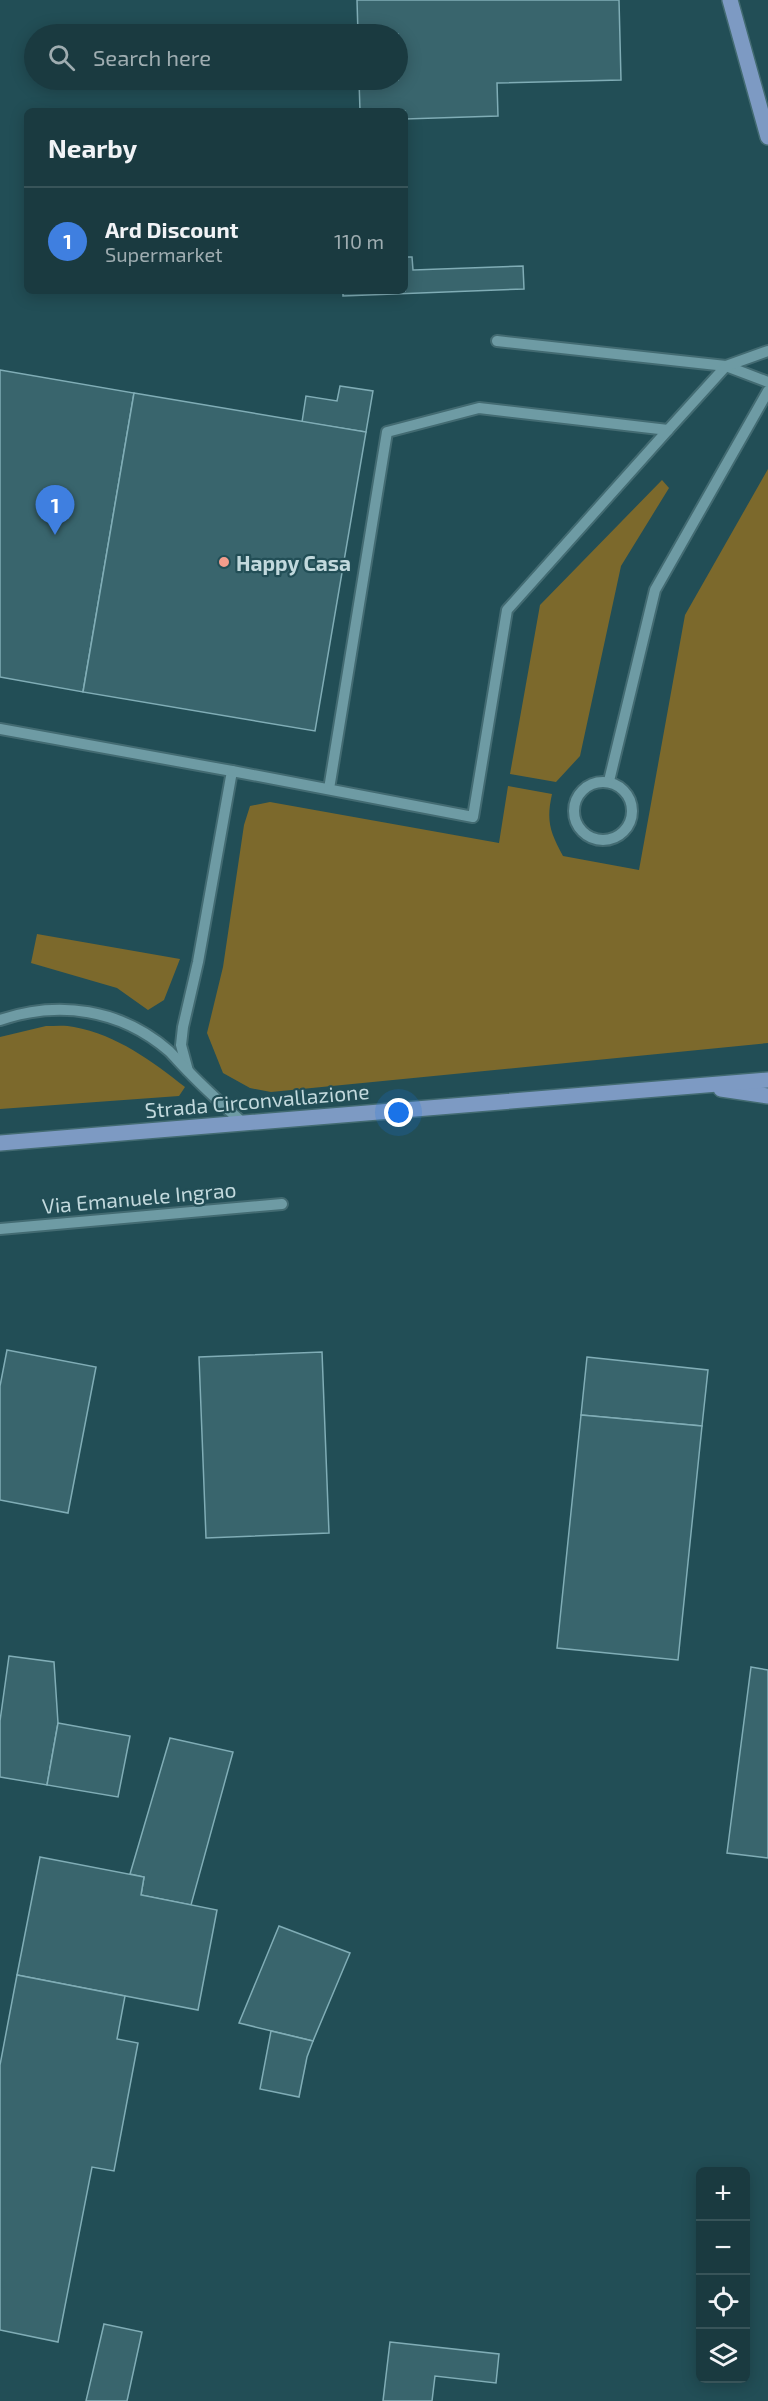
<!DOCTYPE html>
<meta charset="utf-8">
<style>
body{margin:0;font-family:"Exo 2",sans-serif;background:#234147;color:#f1f3f6}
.controls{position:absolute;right:18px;bottom:18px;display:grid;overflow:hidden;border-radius:9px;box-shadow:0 3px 15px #0003}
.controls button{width:54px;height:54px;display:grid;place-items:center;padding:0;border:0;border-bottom:2px solid #385459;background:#1a3a40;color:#f1f3f6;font:30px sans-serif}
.you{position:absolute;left:399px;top:1113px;width:21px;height:21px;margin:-15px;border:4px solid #fff;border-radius:50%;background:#1a73e8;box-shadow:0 0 0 9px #1a73e833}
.badge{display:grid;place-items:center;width:39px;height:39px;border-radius:50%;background:#f49d8c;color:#fff;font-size:20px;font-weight:700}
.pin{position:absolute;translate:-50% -50px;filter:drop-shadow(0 2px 3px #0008)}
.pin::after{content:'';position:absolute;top:32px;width:21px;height:18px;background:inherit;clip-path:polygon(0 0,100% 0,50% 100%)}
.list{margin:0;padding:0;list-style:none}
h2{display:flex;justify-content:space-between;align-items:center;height:78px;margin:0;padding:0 24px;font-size:26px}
h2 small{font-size:20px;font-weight:400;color:#9fadb1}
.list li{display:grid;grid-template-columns:39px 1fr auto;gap:18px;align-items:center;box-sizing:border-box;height:108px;padding:0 24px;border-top:2px solid #385459}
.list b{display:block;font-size:22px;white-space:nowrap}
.list p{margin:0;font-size:20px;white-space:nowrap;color:#9fadb1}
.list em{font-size:20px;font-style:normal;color:#9fadb1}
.icon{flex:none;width:33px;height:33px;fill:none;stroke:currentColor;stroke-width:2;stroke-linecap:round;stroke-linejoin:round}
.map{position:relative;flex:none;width:768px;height:2401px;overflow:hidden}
.search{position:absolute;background:#1a3a40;box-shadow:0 3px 15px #0003;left:24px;top:24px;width:384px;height:66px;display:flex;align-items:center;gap:15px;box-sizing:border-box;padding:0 21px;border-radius:33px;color:#9fadb1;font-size:22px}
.panel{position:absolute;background:#1a3a40;box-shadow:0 3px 15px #0003;left:24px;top:108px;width:384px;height:186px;border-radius:9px}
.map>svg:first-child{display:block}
.green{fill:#7c692c}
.building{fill:#39656d;stroke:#80adb6;stroke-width:1.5}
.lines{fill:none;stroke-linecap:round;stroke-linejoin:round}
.minor-casing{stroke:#436b72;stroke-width:14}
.major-casing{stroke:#436b72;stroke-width:18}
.minor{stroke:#6e9ba4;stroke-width:10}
.major{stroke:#7d9ac3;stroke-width:15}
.poi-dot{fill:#f49d8c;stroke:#224e56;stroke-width:2}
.labels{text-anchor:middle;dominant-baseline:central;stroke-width:4.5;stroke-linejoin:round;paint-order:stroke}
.poi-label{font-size:21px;font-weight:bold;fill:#c2d9dd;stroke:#224e56;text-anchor:start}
.street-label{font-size:21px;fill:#c2d9dd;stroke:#224e56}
</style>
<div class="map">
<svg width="768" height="2401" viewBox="0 0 768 2401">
<rect width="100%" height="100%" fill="#224e56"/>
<!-- green -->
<g class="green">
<path d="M768,469V1043L271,1092L250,1088L223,1073L207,1033L223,967L244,825L250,806L270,802L499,843L508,786L552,794C546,821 550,832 563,856L639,870L685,615Z"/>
<path d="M662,480L669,488L621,566L580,756L556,782L510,774L540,605Z"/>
<path d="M37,934L180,959L164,1000L148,1010L117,988L31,963Z"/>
<path d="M46,1026C55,1026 66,1025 74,1027C117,1035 152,1061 185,1087L179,1096L0,1109V1037Z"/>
</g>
<!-- building -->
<g class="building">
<path d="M357,0H619L621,80L497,83L498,116L405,119V111H360L359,80H398V34H358Z"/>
<path d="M405,257H412L413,270L523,266L524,289L343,296V291H405Z"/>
<path d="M0,370L134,393L83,692L0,677Z"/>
<path d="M340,386L373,391L366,432L302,422L306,396L337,401Z"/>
<path d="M134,393L366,432L315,731L83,692Z"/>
<path d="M7,1350L96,1367L68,1513L0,1500V1386Z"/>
<path d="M322,1352L329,1533L206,1538L199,1357Z"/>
<path d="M587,1357L708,1370L702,1426L581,1415Z"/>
<path d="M581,1415L702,1426L678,1660L557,1648Z"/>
<path d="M9,1656L54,1662L58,1723L47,1785L0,1777V1721Z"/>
<path d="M751,1667L768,1670V1858L727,1853Z"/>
<path d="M58,1723L130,1736L118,1797L47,1785Z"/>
<path d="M170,1738L233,1752L191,1905L141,1895L144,1877L130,1874Z"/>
<path d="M40,1857L144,1877L141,1895L217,1910L198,2010L17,1975Z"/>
<path d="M279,1926L350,1953L313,2041L239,2023Z"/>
<path d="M17,1975L125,1996L117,2039L138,2043L114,2171L92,2167L58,2342L0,2330V2065Z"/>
<path d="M271,2031L313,2041L307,2057L299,2097L260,2089Z"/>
<path d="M104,2324L142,2332L127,2401H86Z"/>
<path d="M390,2342L499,2354L496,2383L435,2376L432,2401H383Z"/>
</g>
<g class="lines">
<!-- minor casing -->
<g class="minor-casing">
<g id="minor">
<path d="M497,341L726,366L768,382"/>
<path d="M668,430L726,366L768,351"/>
<path d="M0,729L232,771L198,962L183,1027L181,1045L188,1071"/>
<path d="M232,771L473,817L507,610L668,430L479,408L387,432L329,789"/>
<path d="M609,781L655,590L768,391"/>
<circle cx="603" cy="811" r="29"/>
<path d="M0,1020C59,1000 121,1009 169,1051C175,1057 181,1064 188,1071C205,1089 223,1105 242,1122"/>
<path d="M0,1229L282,1204"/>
</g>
</g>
<!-- major casing -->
<g class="major-casing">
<g id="major">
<path d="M730,0L768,137"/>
<path d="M721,1089L768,1096"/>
<path d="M0,1143L768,1080"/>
</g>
</g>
<!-- minor -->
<use href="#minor" class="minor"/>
<!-- major -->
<use href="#major" class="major"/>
</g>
<!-- markers -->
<circle class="poi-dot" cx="224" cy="562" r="6"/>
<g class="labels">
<!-- poi labels -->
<g class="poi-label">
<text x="236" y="562">Happy Casa</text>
</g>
<!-- street labels -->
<g class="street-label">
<text transform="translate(257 1100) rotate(-5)">Strada Circonvallazione</text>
<text transform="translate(139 1197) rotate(-5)">Via Emanuele Ingrao</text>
</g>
</g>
</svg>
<div class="controls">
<button>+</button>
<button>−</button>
<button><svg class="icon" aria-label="locate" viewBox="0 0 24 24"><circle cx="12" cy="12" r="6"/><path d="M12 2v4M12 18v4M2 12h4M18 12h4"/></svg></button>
<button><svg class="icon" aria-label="layers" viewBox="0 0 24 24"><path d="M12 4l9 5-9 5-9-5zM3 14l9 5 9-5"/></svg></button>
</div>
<div class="you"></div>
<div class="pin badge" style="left:55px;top:535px;background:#3f7fe0">1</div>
<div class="search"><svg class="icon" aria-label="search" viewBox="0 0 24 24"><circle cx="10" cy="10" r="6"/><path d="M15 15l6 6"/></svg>Search here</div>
<section class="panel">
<h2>Nearby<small></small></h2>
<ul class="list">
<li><span class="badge" style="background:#3f7fe0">1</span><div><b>Ard Discount</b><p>Supermarket</p></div><em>110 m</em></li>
</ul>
</section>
</div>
